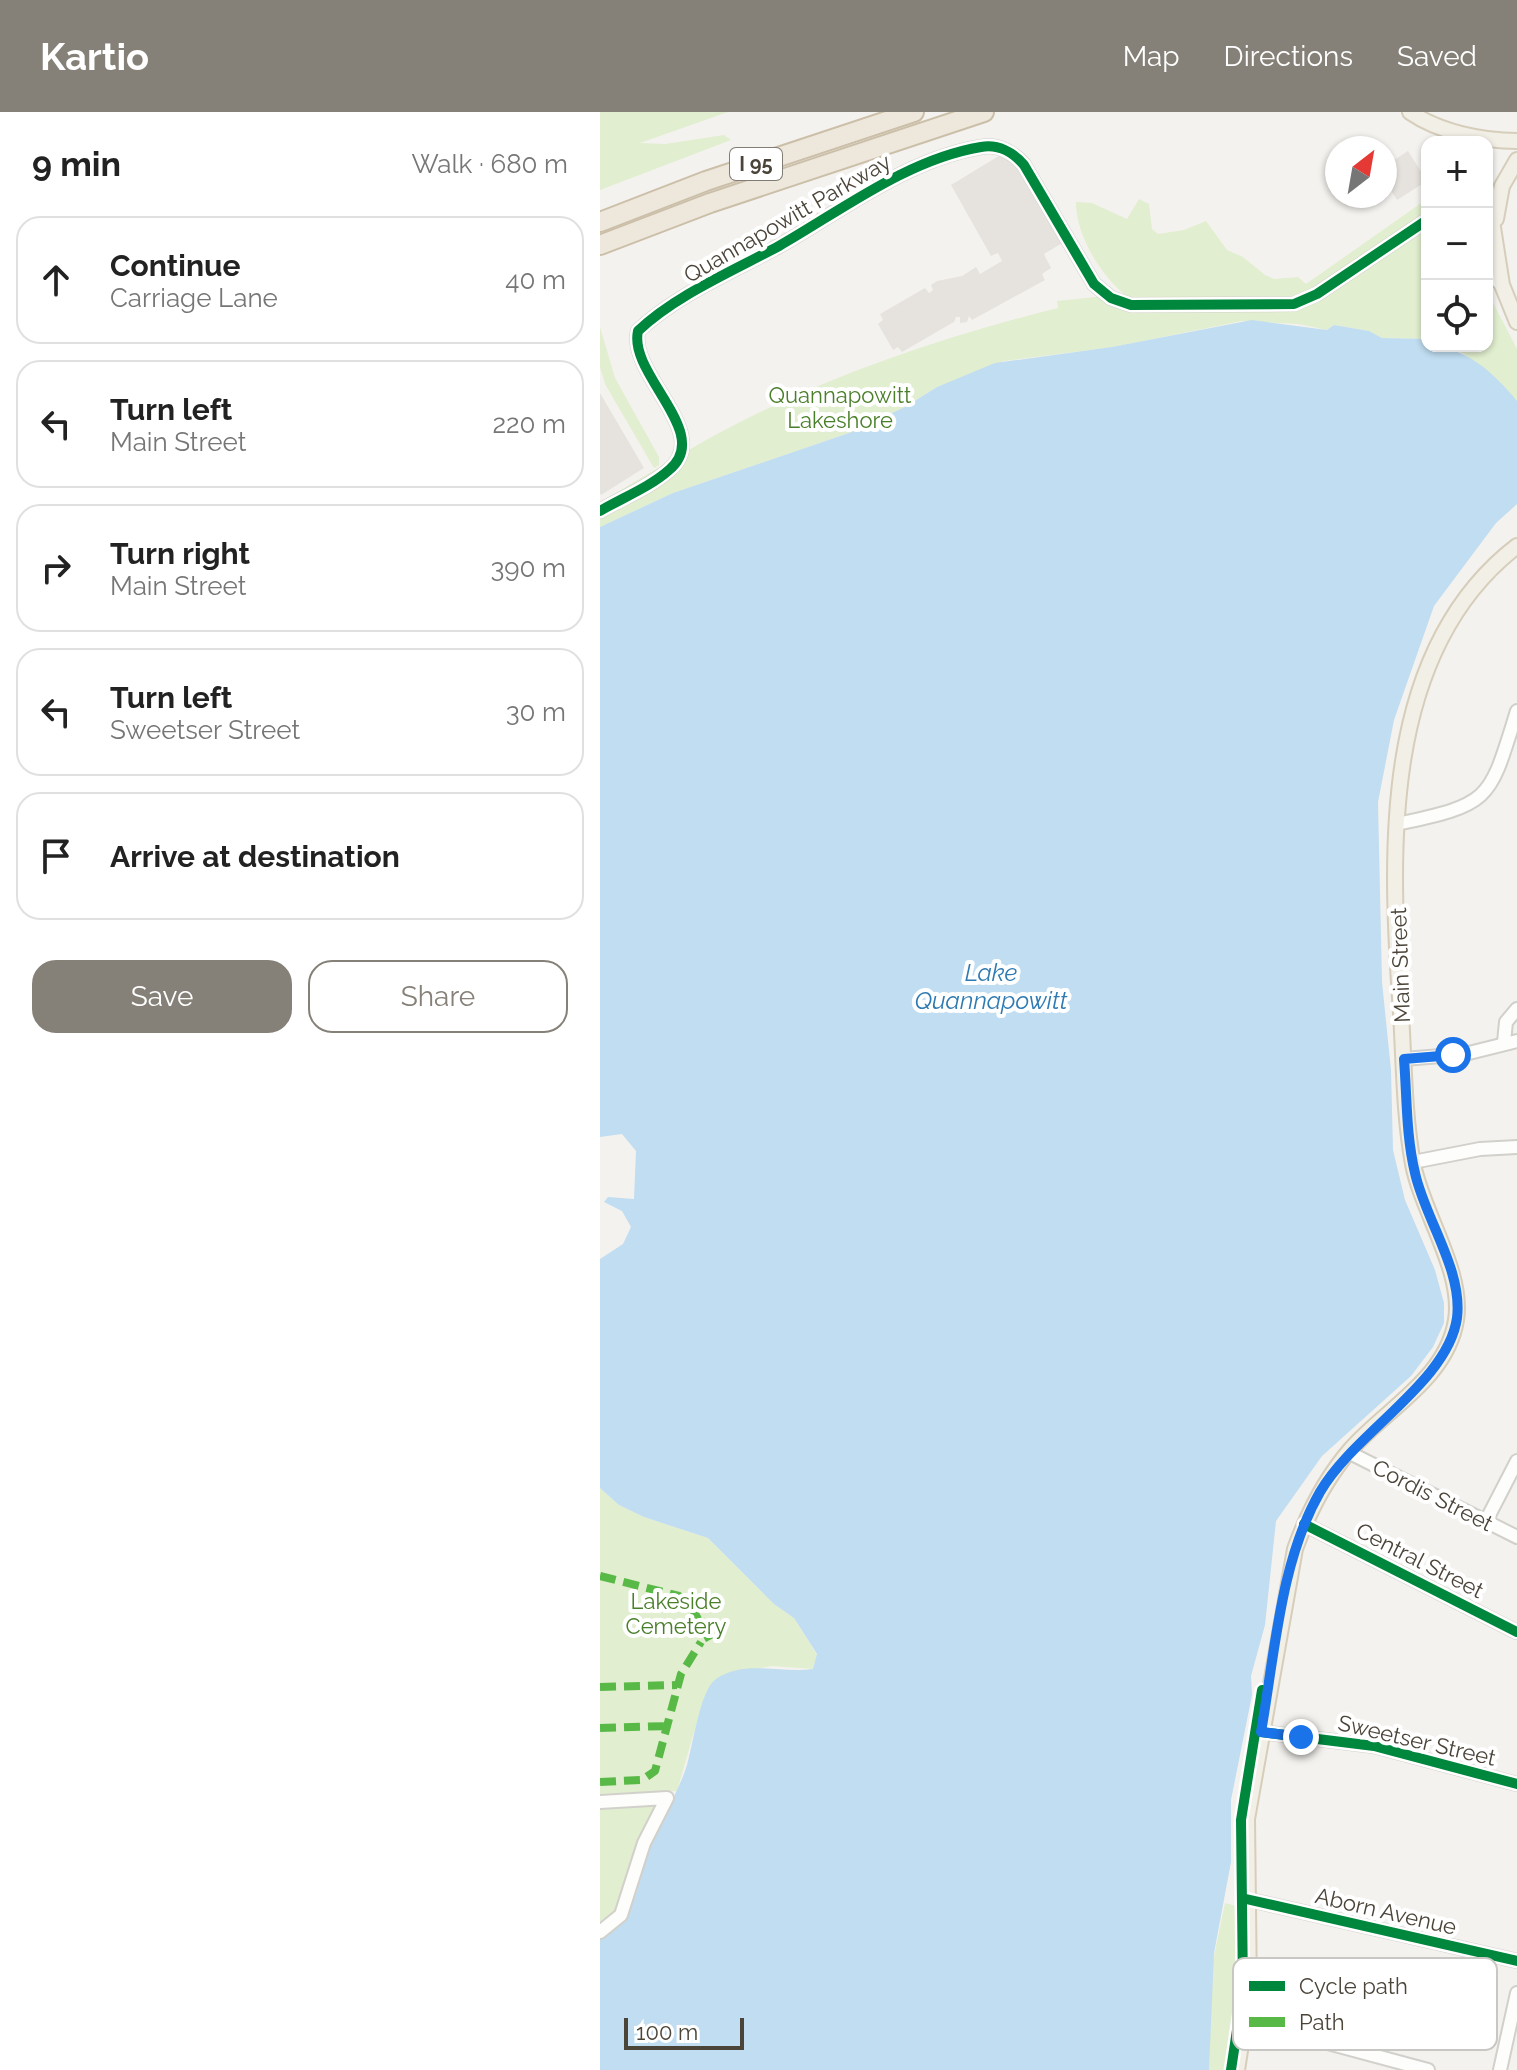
<!DOCTYPE html>
<meta charset="utf-8">
<style>
body{margin:0;font-family:Raleway,sans-serif;background:#f6f6f6;color:#222}
.controls{position:absolute;right:24px;top:24px;display:grid;overflow:hidden;border-radius:16px;box-shadow:0 2px 6px #0004}
.controls button{width:72px;height:72px;display:grid;place-items:center;padding:0;border:0;border-bottom:2px solid #e0e0e0;background:#fff;color:#222;font:40px sans-serif}
.compass{position:absolute;left:725px;top:24px;width:72px;height:72px;border-radius:50%;background:#fff;box-shadow:0 2px 6px #0004;rotate:31deg}
.scale{position:absolute;left:24px;bottom:20px;width:120px;box-sizing:border-box;padding-left:8px;border:4px solid #4b4439;border-top:0;font-size:22px;line-height:28px;white-space:nowrap;color:#4b4439;-webkit-text-stroke:6px #fff;paint-order:stroke}
.stop{position:absolute;width:24px;height:24px;margin:-18px;border:6px solid #1a73e8;border-radius:50%;background:#fff}
.stop.end{background:#1a73e8;border-color:#fff;box-shadow:0 2px 8px #0008}
.list{margin:0;padding:0;list-style:none}
h2{display:flex;justify-content:space-between;align-items:center;height:104px;margin:0;padding:0 32px;font-size:34px}
h2 small{font-size:26px;font-weight:400;color:#767676}
.list li{display:grid;grid-template-columns:52px 1fr auto;gap:24px;align-items:center;box-sizing:border-box;height:128px;margin:0 16px 16px;padding:0 16px;border:2px solid #e0e0e0;border-radius:24px}
.list b{display:block;font-size:30px;white-space:nowrap}
.list p{margin:0;font-size:26px;white-space:nowrap;color:#767676}
.list em{font-size:26px;font-style:normal;color:#767676}
.actions{display:flex;gap:16px;padding:24px 32px}
.actions a{flex:1;padding:18px 0;border:2px solid #868178;border-radius:24px;text-align:center;font-size:28px;color:#868178}
.actions .main{background:#868178;color:#fff}
.icon{flex:none;width:44px;height:44px;fill:none;stroke:currentColor;stroke-width:2;stroke-linecap:round;stroke-linejoin:round}
.map{position:relative;flex:none;width:917px;height:1958px;overflow:hidden}
header{display:flex;align-items:center;gap:48px;box-sizing:border-box;height:112px;padding:0 40px;background:#868178;color:#fff}
header strong{font-size:38px}
nav{display:flex;gap:44px;margin-inline-start:auto;font-size:28px}
main{display:flex}
aside{flex:1;background:#fff}
.map>svg:first-child{display:block}
.green{fill:#e1eecf}
.parking{fill:#e6e3df}
.water{fill:#c0ddf1}
.lines{fill:none;stroke-linecap:round;stroke-linejoin:round}
.minor-casing{stroke:#d2d0cb;stroke-width:16}
.major-casing{stroke:#d6cebb;stroke-width:18}
.highway-casing{stroke:#ccbfa9;stroke-width:22}
.minor{stroke:#fdfdfc;stroke-width:12}
.major{stroke:#f2efe6;stroke-width:14}
.highway{stroke:#ede8db;stroke-width:18}
.quiet{stroke:#58b947;stroke-width:8;stroke-dasharray:16 8;stroke-linecap:butt}
.cycleway-casing{stroke:#fff;stroke-width:15}
.cycleway{stroke:#00873e;stroke-width:10}
.route{stroke:#1a73e8;stroke-width:10}
.labels{text-anchor:middle;dominant-baseline:central;stroke-width:8;stroke-linejoin:round;paint-order:stroke}
.shield{fill:#fff;stroke:#817c74;stroke-width:2}
.shield-label{font-size:20px;font-weight:bold;fill:#4b4439}
.street-label{font-size:22px;fill:#4b4439;stroke:#fff}
.park-label{font-size:22px;fill:#4a7f2a;stroke:#fff}
.water-label{font-size:24px;font-style:italic;fill:#2e7ab2;stroke:#fff}
.key{fill:#fff;stroke:#c9c7c4;stroke-width:2}
.key-label{font-size:22px;fill:#4b4439}
</style>
<header>
<strong>Kartio</strong>
<nav><a>Map</a><a>Directions</a><a>Saved</a></nav>
</header>
<main>
<aside>
<h2>9 min<small>Walk · 680 m</small></h2>
<ul class="list">
<li><svg class="icon" aria-label="ahead" viewBox="0 0 24 24"><path d="M12 20V5M6 11l6-6 6 6"/></svg><div><b>Continue</b><p>Carriage Lane</p></div><em>40 m</em></li>
<li><svg class="icon" aria-label="left" viewBox="0 0 24 24"><path d="M17 20v-9H6M10 6l-5 5 5 5"/></svg><div><b>Turn left</b><p>Main Street</p></div><em>220 m</em></li>
<li><svg class="icon" aria-label="right" viewBox="0 0 24 24"><path d="M7 20v-9h11M14 6l5 5-5 5"/></svg><div><b>Turn right</b><p>Main Street</p></div><em>390 m</em></li>
<li><svg class="icon" aria-label="left" viewBox="0 0 24 24"><path d="M17 20v-9H6M10 6l-5 5 5 5"/></svg><div><b>Turn left</b><p>Sweetser Street</p></div><em>30 m</em></li>
<li><svg class="icon" aria-label="arrive" viewBox="0 0 24 24"><path d="M6 21V4h12l-3 4 3 4H6"/></svg><div><b>Arrive at destination</b></div></li>
</ul>
<div class="actions"><a class="main">Save</a><a>Share</a></div>
</aside>
<div class="map">
<svg width="917" height="1958" viewBox="0 0 917 1958">
<rect width="100%" height="100%" fill="#f4f2ee"/>
<!-- green -->
<g class="green">
<path d="M0,0H128L40,31L65,32L124,23L131,28L0,78Z"/>
<path d="M539,87L549,92L552,117L558,122L584,118L606,109L627,138L643,145L665,163L674,167L698,165L706,172L827,87V227L782,226L769,219L734,213L727,218L698,212L642,209L513,235L404,249L337,275L305,295L249,321L73,381L0,415V390C46,364 91,335 138,311C239,260 349,223 458,196L457,189L524,182C500,162 476,123 476,90L492,91L527,107Z"/>
<path d="M887,179L917,237V289L866,243L850,234H887Z"/>
<path d="M0,215L15,266L59,345V353L54,356L5,272L0,255Z"/>
<path d="M0,1376L19,1393L44,1405L108,1426L174,1492L194,1506L217,1543L213,1557L172,1554L128,1562L101,1596L77,1679L0,1682Z"/>
<path d="M56,1693L30,1749L18,1802L0,1816V1697Z"/>
<path d="M625,1791L636,1794L637,1892L625,1958H609L612,1854Z"/>
</g>
<!-- parking -->
<g class="parking">
<path d="M808,39L827,69L797,88L785,69V54Z"/>
<path d="M402,42L412,46L427,66L464,130L444,142L451,156L442,162L445,168L372,208L369,204L367,210L360,211V205H356L354,210L302,240L298,235L293,238L278,212L283,208L280,202L325,176L329,181L333,178L331,173L337,169L362,164L376,155L380,162L402,149L398,141L391,144L351,73Z"/>
<path d="M0,281L44,356L1,383L0,381Z"/>
</g>
<!-- water -->
<path class="water" d="M652,208L727,218L734,213L769,219L782,226L827,227V234C865,234 893,260 917,289V392L896,411L834,494L794,608L778,690L782,870L791,958L793,1038L805,1088L835,1158L844,1191V1211L833,1235L811,1264L722,1344L676,1409L665,1513L651,1564L652,1583L631,1688V1750L614,1841L609,1958H0V1826C46,1792 32,1778 51,1732C61,1705 78,1682 87,1653C93,1633 100,1578 116,1567C145,1547 181,1562 213,1557L217,1542L194,1506L174,1492L108,1426L44,1405L19,1393L0,1376V1147L23,1132L31,1115L22,1099L4,1090L8,1085L34,1087L36,1039L22,1022L0,1025V415L73,381L249,321L305,295L337,275L395,251L512,235Z"/>
<g class="lines">
<!-- minor casing -->
<g class="minor-casing">
<g id="minor">
<path d="M887,160L902,173"/>
<path d="M0,399C22,386 50,375 69,358C114,321 28,263 38,219C76,183 133,159 179,134C242,98 308,47 381,35C398,32 413,40 424,53L494,172L511,186L531,193L694,192L717,182L827,108"/>
<path d="M797,712C892,692 889,689 917,599"/>
<path d="M904,930L906,910L917,897"/>
<path d="M804,947L865,942L917,929"/>
<path d="M813,1050L880,1037L917,1035"/>
<path d="M748,1340L917,1425"/>
<path d="M886,1409L917,1349"/>
<path d="M704,1412L917,1520"/>
<path d="M661,1620L774,1634L917,1672"/>
<path d="M0,1690L67,1686L44,1731L21,1803L0,1820"/>
<path d="M646,1787L917,1849"/>
<path d="M646,1909L828,1958"/>
<path d="M900,1958L917,1881"/>
</g>
</g>
<!-- major casing -->
<g class="major-casing">
<g id="major">
<path d="M810,0C839,20 882,29 917,29"/>
<path d="M887,77L902,173L917,210"/>
<path d="M896,107L902,74L917,48"/>
<path d="M637,1958L649,1881L647,1707L695,1437C708,1401 725,1367 751,1337C786,1297 847,1266 856,1208C864,1160 822,1100 813,1052C804,1003 804,951 801,901C790,744 779,540 917,434"/>
</g>
</g>
<!-- highway casing -->
<g class="highway-casing">
<g id="highway">
<path d="M0,110L106,69L314,0"/>
<path d="M0,133L110,91L384,0"/>
</g>
</g>
<!-- minor -->
<use href="#minor" class="minor"/>
<!-- major -->
<use href="#major" class="major"/>
<!-- highway -->
<use href="#highway" class="highway"/>
<!-- quiet -->
<g class="quiet">
<path d="M0,1464L79,1484L91,1494L110,1529"/>
<path d="M0,1575L77,1573"/>
<path d="M0,1616L69,1614"/>
<path d="M0,1670L42,1668L55,1659L81,1562L101,1530"/>
</g>
<!-- cycleway casing -->
<g class="cycleway-casing">
<g id="cycleway">
<path d="M0,399C22,386 50,375 69,358C114,321 28,263 38,219C76,183 133,159 179,134C242,98 308,47 381,35C398,32 413,40 424,53L494,172L511,186L531,193L694,192L717,182L827,108"/>
<path d="M704,1412L917,1520"/>
<path d="M661,1620L774,1634L917,1672"/>
<path d="M646,1787L917,1849"/>
<path d="M631,1958L643,1878L641,1708L662,1578"/>
</g>
</g>
<!-- cycleway -->
<use href="#cycleway" class="cycleway"/>
</g>
<g class="lines">
<!-- route -->
<path class="route" d="M701,1625L661,1620C675,1541 680,1450 720,1380C754,1321 848,1270 857,1206C863,1158 825,1107 815,1061C806,1024 807,985 804,947L853,943"/>
</g>
<g class="labels">
<!-- shield labels -->
<rect class="shield" x="130" y="36" width="52" height="32" rx="6"/>
<g class="shield-label">
<text x="156" y="52">I 95</text>
</g>
<!-- street labels -->
<g class="street-label">
<text transform="translate(187 106) rotate(-30)">Quannapowitt Parkway</text>
<text transform="translate(800 853) rotate(-92)">Main Street</text>
<text transform="translate(833 1383) rotate(27)">Cordis Street</text>
<text transform="translate(820 1448) rotate(27)">Central Street</text>
<text transform="translate(817 1628) rotate(13)">Sweetser Street</text>
<text transform="translate(786 1799) rotate(13)">Aborn Avenue</text>
</g>
<!-- park labels -->
<g class="park-label">
<text x="240" y="283">Quannapowitt<tspan x="240" dy="25">Lakeshore</tspan></text>
<text x="76" y="1489">Lakeside<tspan x="76" dy="25">Cemetery</tspan></text>
</g>
<!-- water labels -->
<g class="water-label">
<text x="391" y="860">Lake<tspan x="391" dy="28">Quannapowitt</tspan></text>
</g>
</g>
<!-- legend -->
<rect x="633" y="1846" width="264" height="92" rx="12" class="key"/>
<rect x="649" y="1869" width="36" height="10" fill="#00873e"/>
<rect x="649" y="1905" width="36" height="10" fill="#58b947"/>
<g class="key-label">
<text x="699" y="1882">Cycle path</text>
<text x="699" y="1918">Path</text>
</g>
</svg>
<div class="controls">
<button>+</button>
<button>−</button>
<button><svg class="icon" aria-label="locate" viewBox="0 0 24 24"><circle cx="12" cy="12" r="6"/><path d="M12 2v4M12 18v4M2 12h4M18 12h4"/></svg></button>
</div>
<svg class="compass" viewBox="-18 -18 36 36"><path d="M0-13l5 13h-10z" fill="#e53935"/><path d="M0 13l5-13h-10z" fill="#767676"/></svg>
<div class="scale">100 m</div>
<div class="stop" style="left:853px;top:943px"></div>
<div class="stop end" style="left:701px;top:1625px"></div>
</div>
</main>
